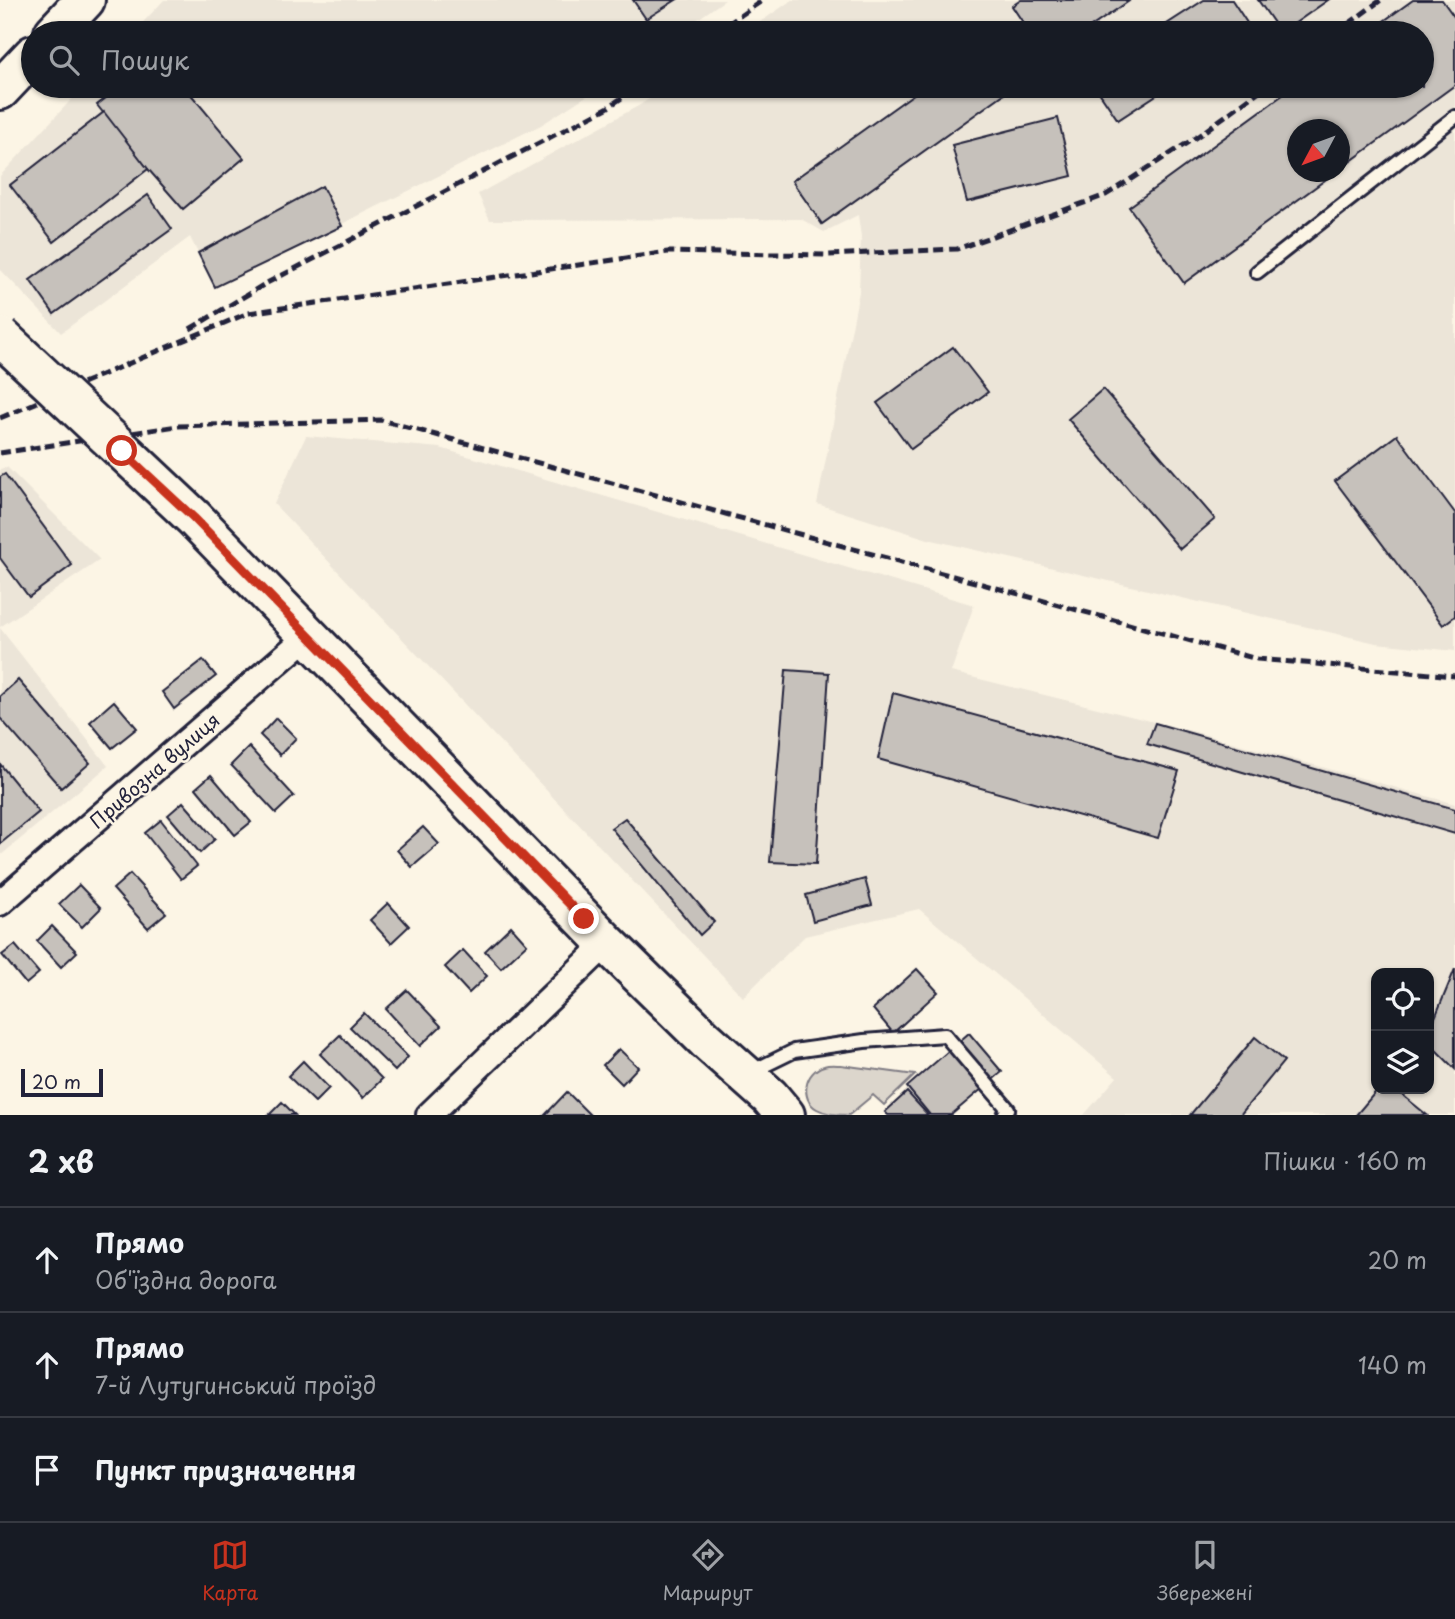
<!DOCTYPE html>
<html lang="uk">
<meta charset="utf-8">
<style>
body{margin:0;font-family:"Playpen Sans",sans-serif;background:#20242c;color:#f1f3f6}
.controls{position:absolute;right:21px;bottom:21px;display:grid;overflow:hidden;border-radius:14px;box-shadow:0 2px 5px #0004}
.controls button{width:63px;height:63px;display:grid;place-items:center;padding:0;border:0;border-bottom:2px solid #363941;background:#171b24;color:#f1f3f6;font:35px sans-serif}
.compass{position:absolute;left:1287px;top:119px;width:63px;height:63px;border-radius:50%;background:#171b24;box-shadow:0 2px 5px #0004;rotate:229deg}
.scale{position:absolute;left:21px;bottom:18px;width:82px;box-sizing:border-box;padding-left:7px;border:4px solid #22223b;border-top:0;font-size:19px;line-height:24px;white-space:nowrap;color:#22223b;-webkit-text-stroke:5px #fcf5e5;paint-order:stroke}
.stop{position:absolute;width:21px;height:21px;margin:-16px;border:5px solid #c8321e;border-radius:50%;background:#fff}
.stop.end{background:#c8321e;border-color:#fff;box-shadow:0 2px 7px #0008}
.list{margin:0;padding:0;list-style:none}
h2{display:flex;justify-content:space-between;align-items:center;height:91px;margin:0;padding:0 28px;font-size:30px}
h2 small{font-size:23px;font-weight:400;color:#9ea1a6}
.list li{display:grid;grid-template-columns:46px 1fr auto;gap:21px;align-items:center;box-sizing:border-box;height:105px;padding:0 28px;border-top:2px solid #363941}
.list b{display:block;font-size:26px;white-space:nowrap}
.list p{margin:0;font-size:23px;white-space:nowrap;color:#9ea1a6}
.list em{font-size:23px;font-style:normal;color:#9ea1a6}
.icon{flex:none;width:38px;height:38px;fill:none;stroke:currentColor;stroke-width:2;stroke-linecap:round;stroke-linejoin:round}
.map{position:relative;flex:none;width:1455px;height:1115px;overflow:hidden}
.search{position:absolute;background:#171b24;box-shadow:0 2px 5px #0004;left:21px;right:21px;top:21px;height:77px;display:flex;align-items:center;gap:18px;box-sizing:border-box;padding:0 24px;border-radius:38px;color:#9ea1a6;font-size:26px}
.sheet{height:406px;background:#171b24}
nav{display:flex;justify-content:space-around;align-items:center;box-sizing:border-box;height:98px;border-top:2px solid #363941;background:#171b24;font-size:19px;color:#9ea1a6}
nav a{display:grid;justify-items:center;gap:4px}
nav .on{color:#c8321e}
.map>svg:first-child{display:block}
.built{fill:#ece5d8;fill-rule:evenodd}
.green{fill:#dcd6cc;stroke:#7f7c84;stroke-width:2}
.building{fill:#c6c1bb;stroke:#22223b;stroke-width:2}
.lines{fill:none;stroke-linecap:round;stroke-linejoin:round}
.service-casing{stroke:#22223b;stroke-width:18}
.minor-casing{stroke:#22223b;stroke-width:30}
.primary-casing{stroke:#22223b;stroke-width:44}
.service{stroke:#fcf5e5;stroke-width:12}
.minor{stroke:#fcf5e5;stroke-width:24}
.primary{stroke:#fcf5e5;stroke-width:38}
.rail{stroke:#22223b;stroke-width:5;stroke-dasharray:10 5;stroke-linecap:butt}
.primary-bridge-casing{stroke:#22223b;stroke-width:44;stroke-linecap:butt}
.primary-bridge{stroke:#fcf5e5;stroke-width:38}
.route{stroke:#c8321e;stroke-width:9}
.labels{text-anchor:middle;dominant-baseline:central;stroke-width:5;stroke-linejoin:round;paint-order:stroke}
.street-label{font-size:19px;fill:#22223b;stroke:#fcf5e5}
</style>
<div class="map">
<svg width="1455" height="1115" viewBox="0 0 1455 1115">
<rect width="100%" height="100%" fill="#fcf5e5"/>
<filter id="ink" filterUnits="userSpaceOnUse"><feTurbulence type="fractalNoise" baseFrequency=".0143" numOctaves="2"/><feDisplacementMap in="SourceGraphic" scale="14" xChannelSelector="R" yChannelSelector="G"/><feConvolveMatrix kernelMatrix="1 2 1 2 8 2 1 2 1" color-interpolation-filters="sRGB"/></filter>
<g filter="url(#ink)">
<!-- built -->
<g class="built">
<path d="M164,0H725L678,33H133Z"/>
<path d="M792,0H1455V651L1376,643L928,539L817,504L859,292L861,237L858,215L824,232L801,219L490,220L478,194L640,105L668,86H1422V33H744ZM1298,130H1340V172H1298Z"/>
<path d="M84,86H602L541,125L215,287L190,237L61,333L0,269V176Z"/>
<path d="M306,436L440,448L974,605L951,672L1199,733L1455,804V1115H1084L1117,1077L919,909L805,936L743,997L274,504ZM1376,973H1429V1089H1376Z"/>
<path d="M7,467L100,560L0,627V469Z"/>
<path d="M0,628L108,766L0,856Z"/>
</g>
<!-- green -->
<path class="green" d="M841,1065L915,1075L884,1105L873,1095L849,1115C839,1115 826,1114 817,1109C799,1099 805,1071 824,1066C829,1064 836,1065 841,1065Z"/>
<!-- building -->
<g class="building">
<path d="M633,0H676L646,19Z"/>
<path d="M1021,0H1128L1129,1L1082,33H1030L1012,6Z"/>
<path d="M1204,0H1232L1253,32L1153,33Z"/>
<path d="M1258,0H1328L1281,33Z"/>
<path d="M1413,0H1442L1455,18V85L1340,169V130H1298V172H1336L1184,283L1129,207L1295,86H1422V33H1367Z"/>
<path d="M121,86H184L244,158L183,209L148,169L97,105Z"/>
<path d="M925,86H1015L822,224L792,181Z"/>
<path d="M1095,86H1170L1118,120Z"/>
<path d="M104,112L148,169L54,242L10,185Z"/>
<path d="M1058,118L1072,176L967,202L952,145Z"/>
<path d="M322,186L342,226L215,287L198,253Z"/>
<path d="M148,195L172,229L54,314L30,280Z"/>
<path d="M953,347L988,392L911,449L877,403Z"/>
<path d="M1103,389L1215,519L1180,549L1068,419Z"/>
<path d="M1397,435L1455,513V616L1443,625L1335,481Z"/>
<path d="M5,474L72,565L29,597L0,558V477Z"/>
<path d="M203,660L216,676L174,709L162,692Z"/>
<path d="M786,670L829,673L816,864L770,862Z"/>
<path d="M18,680L90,763L61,788L0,718V696Z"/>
<path d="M893,693L1179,771L1158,838L878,759Z"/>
<path d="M114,701L137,728L112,748L90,722Z"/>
<path d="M276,718L296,738L280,755L260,735Z"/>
<path d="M1155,723L1455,809V834L1147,744Z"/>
<path d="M249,747L294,796L276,813L231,765Z"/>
<path d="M0,764L39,812L0,844Z"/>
<path d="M211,775L251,822L235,835L196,788Z"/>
<path d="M183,802L215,839L200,853L168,815Z"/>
<path d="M625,818L714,922L700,935L611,828Z"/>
<path d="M161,820L197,866L181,879L145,833Z"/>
<path d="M423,827L439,844L412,867L397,850Z"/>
<path d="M130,874L166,913L148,928L113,889Z"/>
<path d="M865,879L872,905L813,921L806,895Z"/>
<path d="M79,885L101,908L82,927L59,904Z"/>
<path d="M388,903L409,926L391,943L370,920Z"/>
<path d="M52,926L77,952L61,967L37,941Z"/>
<path d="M511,926L527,944L501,968L485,951Z"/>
<path d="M15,945L39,973L26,984L2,955Z"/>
<path d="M463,950L487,976L469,993L445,967Z"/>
<path d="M917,969L938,992L893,1033L873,1009Z"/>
<path d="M1455,969V1069L1429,1043V1032Z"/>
<path d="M407,990L441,1026L420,1046L386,1009Z"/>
<path d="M364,1013L408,1057L395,1071L350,1027Z"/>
<path d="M969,1033L1002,1072L951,1115H930L907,1087Z"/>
<path d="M340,1035L382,1079L363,1098L320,1054Z"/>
<path d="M1255,1037L1284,1061L1240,1115H1190Z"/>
<path d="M619,1049L638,1067L622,1084L603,1065Z"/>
<path d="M303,1061L329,1088L315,1102L288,1076Z"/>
<path d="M1378,1089H1395L1427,1115H1356Z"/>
<path d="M567,1092L590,1115H545Z"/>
<path d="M907,1092L928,1115H888L885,1112Z"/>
<path d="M282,1102L295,1115H269Z"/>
</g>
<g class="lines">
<!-- service casing -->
<g class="service-casing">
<g id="service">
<path d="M1257,272L1455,117"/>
<path d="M751,1072L794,1051L864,1041L945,1035L1008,1109L1004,1115"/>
</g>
</g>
<!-- minor casing -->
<g class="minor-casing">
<g id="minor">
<path d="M0,903L308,636"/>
<path d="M429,1115L607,943"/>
</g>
</g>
<!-- primary casing -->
<g class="primary-casing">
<g id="primary">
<path d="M54,33L85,0"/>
<path d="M0,90L33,55"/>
<path d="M123,451L194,518L607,943L706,1040L770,1097L785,1115"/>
</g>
</g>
<!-- service -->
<use href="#service" class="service"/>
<!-- minor -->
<use href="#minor" class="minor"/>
<!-- primary -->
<use href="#primary" class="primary"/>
<!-- rail -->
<g class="rail">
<path d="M715,33L763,0"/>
<path d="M1336,33L1381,0"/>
<path d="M190,329L265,284L607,108L639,86"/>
<path d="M0,418L248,313L668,252L828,255L957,249L1106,195L1198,136L1266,86"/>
<path d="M0,453L177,426L381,420L1257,659L1455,676"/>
</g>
<!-- primary-bridge casing -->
<g class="primary-bridge-casing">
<path id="primary-bridge" d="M0,336L123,451"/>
</g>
<!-- primary-bridge -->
<use href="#primary-bridge" class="primary-bridge"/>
</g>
</g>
<g class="lines" filter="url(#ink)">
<!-- route -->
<path class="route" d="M122,451L194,518L584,919"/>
</g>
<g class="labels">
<!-- street labels -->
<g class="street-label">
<text transform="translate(154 770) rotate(-41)">Привозна вулиця</text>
</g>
</g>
</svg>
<div class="controls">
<button><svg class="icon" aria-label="locate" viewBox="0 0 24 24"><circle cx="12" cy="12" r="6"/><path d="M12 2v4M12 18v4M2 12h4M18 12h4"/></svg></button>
<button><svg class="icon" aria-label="layers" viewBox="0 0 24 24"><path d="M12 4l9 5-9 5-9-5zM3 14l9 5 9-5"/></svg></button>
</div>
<svg class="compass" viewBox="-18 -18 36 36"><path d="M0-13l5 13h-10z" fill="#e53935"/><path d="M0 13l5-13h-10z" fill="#9ea1a6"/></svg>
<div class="scale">20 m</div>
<div class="stop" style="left:122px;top:451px"></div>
<div class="stop end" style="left:584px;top:919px"></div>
<div class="search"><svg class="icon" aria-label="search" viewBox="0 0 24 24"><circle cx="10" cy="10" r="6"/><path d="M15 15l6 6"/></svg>Пошук</div>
</div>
<section class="sheet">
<h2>2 хв<small>Пішки · 160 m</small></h2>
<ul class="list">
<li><svg class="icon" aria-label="ahead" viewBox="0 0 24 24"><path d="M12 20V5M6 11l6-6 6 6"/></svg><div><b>Прямо</b><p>Об'їздна дорога</p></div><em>20 m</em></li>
<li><svg class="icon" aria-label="ahead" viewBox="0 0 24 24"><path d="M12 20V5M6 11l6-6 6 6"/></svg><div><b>Прямо</b><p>7-й Лутугинський проїзд</p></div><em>140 m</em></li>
<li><svg class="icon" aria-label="arrive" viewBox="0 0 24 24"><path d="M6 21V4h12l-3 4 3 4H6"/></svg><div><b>Пункт призначення</b></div></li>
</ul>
</section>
<nav>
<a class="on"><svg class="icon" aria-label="map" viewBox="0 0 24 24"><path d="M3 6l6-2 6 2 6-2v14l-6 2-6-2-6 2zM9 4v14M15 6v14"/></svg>Карта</a>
<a><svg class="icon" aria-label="directions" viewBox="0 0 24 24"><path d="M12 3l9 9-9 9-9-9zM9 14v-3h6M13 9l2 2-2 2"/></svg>Маршрут</a>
<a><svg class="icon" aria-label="saved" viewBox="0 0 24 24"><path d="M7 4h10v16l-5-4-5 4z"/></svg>Збережені</a>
</nav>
